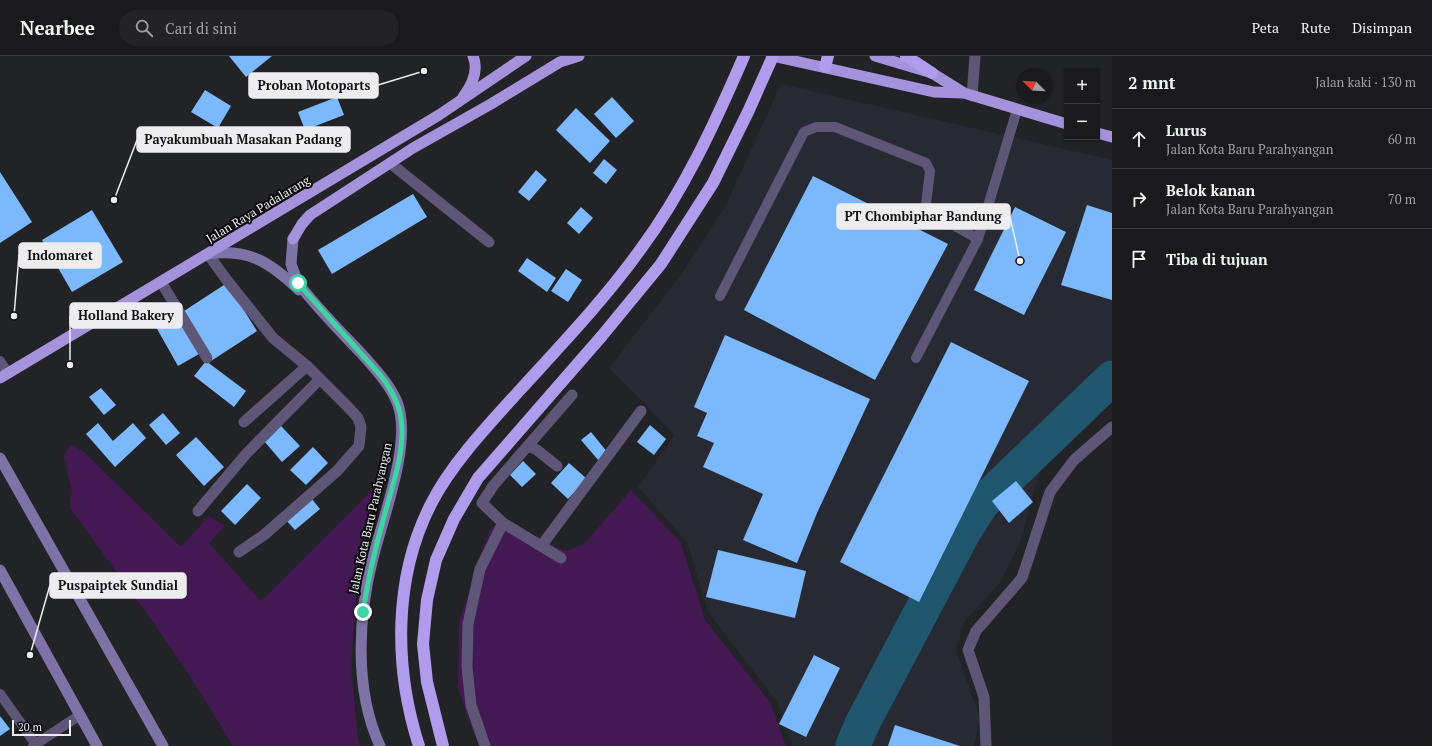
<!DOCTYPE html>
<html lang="id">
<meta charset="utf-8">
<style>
body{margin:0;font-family:"PT Serif",serif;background:#232325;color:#f1f3f6}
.controls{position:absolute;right:12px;top:12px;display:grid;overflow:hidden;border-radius:0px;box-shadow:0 1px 3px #0004}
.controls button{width:36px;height:36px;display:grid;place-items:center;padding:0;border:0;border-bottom:1px solid #38383b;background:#1a1a1c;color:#f1f3f6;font:20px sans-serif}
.compass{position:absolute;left:1016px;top:12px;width:36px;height:36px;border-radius:50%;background:#1a1a1c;box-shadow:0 1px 3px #0004;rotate:294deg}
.scale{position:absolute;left:12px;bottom:10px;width:59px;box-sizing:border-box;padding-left:4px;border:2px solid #ededf0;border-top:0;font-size:11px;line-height:14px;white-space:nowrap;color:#ededf0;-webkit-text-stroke:3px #0c0c0e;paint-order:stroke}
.stop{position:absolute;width:12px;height:12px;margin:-9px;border:3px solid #40d4a2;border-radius:50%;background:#fff}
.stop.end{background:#40d4a2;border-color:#fff;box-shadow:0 1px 4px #0008}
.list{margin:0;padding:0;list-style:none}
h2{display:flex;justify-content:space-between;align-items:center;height:52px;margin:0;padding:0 16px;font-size:17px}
h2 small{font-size:13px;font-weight:400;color:#9fa1a3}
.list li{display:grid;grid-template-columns:26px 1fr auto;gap:12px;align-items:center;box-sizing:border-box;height:60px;padding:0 16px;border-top:1px solid #38383b}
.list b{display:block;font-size:15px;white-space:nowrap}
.list p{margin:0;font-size:13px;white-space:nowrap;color:#9fa1a3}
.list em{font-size:13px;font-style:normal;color:#9fa1a3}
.icon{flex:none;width:22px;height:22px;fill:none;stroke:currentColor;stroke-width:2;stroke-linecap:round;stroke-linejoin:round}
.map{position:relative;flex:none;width:1112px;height:690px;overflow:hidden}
header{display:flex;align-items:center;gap:24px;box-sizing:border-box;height:56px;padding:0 20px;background:#1a1a1c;border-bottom:1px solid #38383b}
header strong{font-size:19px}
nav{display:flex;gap:22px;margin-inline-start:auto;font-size:14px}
.search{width:280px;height:36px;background:#232325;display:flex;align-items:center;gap:10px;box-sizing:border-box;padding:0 14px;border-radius:22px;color:#9fa1a3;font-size:15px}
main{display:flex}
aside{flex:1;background:#1a1a1c}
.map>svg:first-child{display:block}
.built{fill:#282a33}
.green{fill:#431853}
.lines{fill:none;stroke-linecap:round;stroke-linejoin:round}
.river{stroke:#1f566e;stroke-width:35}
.building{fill:#7cb9fc}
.service{stroke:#5d5676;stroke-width:10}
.minor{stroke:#5d5676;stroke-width:11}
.secondary{stroke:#7e73a6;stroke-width:11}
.trunk{stroke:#a492dc;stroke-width:11}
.motorway{stroke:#af9ced;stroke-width:12}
.motorway-bridge{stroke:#af9ced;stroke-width:12}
.route{stroke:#40d4a2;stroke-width:5}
.labels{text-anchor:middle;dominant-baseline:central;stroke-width:4;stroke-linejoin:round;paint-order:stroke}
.street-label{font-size:12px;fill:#ededf0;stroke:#0c0c0e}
.leader{fill:none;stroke:#ededf0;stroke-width:1.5}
.callout-dot{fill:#ededf0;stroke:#0c0c0e;stroke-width:1.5}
.callout{fill:#ededf0;stroke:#ededf0;stroke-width:1.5}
.callout-label{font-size:13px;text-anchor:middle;font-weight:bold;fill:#111}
</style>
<header>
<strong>Nearbee</strong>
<div class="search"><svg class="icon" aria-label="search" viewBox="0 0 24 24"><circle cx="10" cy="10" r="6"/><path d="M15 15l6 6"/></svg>Cari di sini</div>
<nav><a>Peta</a><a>Rute</a><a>Disimpan</a></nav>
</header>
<main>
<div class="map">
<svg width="1112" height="690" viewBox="0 0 1112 690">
<rect width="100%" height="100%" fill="#222326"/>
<!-- built -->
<path class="built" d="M781,28L1112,104V326L1050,390L1037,425L1019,489L1000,527L964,566L956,595L980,662L974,690H793L777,646L708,556L687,486L638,431L675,379L609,312L680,220L726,149Z"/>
<!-- green -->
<g class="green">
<path d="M71,388L84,396L181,491L209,460L225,470L209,487L261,545L378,428L358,511L351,611L358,684L361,690H233L188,617L148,559L70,452L71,435L64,398Z"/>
<path d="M631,434L681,487L705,564L770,646L786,690H480L470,668L458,632L459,566L488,477L499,465L566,495L584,488Z"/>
</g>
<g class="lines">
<!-- river -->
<path class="river" d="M853,690L862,668L964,475L982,447L1112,322"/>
</g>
<!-- building -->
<g class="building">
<path d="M229,0H272L246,21Z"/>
<path d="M205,34L231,50L218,72L191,56Z"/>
<path d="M337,41L344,59L305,74L298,56Z"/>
<path d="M612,41L634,65L616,82L594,58Z"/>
<path d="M576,52L610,85L590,107L556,74Z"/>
<path d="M604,103L617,114L606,128L593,117Z"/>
<path d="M536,114L547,124L529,145L518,136Z"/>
<path d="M0,116L32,166L0,187Z"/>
<path d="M813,120L948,188L875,324L744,254Z"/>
<path d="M413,138L427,161L332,218L318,194Z"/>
<path d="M1087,149L1112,157V244L1061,229Z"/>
<path d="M581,151L593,162L579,178L567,167Z"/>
<path d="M1015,151L1066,176L1024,259L974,234Z"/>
<path d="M92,154L123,206L72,236L42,184Z"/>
<path d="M527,202L556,222L547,236L518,215Z"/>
<path d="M566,213L582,224L568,246L551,235Z"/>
<path d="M227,227L257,275L211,305L181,257Z"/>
<path d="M177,259L199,298L178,310L156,271Z"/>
<path d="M725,279L870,343L817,457L797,507L743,484L763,438L703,411L714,387L697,380L707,357L694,351Z"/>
<path d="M951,286L1029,325L919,546L840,506Z"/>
<path d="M206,305L246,335L234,351L194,320Z"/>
<path d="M101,332L116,349L104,359L89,341Z"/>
<path d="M163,357L180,377L166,389L149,369Z"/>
<path d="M98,367L113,385L133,367L146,382L115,411L86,378Z"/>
<path d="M650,369L666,383L654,399L637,386Z"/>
<path d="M281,370L300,390L282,406L264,385Z"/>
<path d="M591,376L608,397L599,405L581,384Z"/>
<path d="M196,381L224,411L204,430L176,399Z"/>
<path d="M313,391L328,407L306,429L290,414Z"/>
<path d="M523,405L536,418L522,431L510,419Z"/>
<path d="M569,407L587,423L568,443L551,427Z"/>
<path d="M1016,425L1033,446L1009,467L992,445Z"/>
<path d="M247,428L261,442L235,469L221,455Z"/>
<path d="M311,442L320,453L295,474L285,463Z"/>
<path d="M718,494L806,515L795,562L706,541Z"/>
<path d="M814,599L840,612L806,681L779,668Z"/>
<path d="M0,660L10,673L0,680Z"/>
<path d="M895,669L960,690H888Z"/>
</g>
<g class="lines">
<!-- service -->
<g class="service">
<path d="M720,240L804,76L816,71H835L926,107L930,115L926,148L932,157L978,183"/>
<path d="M916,302L978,183L1017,54"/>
<path d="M0,305L8,317"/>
<path d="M0,638L37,690"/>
<path d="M33,690L80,659"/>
</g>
<!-- minor -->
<g class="minor">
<path d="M972,40L975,0"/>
<path d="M390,107L489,186"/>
<path d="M208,198L226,223L273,282L307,310L349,352L358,362L361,371L359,390L337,415L264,479L239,496"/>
<path d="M161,226L207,302"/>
<path d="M244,366L307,310"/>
<path d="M528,390L537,394L557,410"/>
<path d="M198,455L246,398L319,324"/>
<path d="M542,489L641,355"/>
<path d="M561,502L503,467L482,447L493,430L572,339"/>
<path d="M485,690L471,649L467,611L468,568L480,513L503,467"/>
<path d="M986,690L984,641L968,594L976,575L1022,522L1050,436L1074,404L1112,371"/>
</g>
<!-- secondary -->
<g class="secondary">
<path d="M293,183L291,208L298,227C317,252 339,274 361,297C374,312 389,327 397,346C413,385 383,461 373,502C358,560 354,634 380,690"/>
<path d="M208,198C249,192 271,207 299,234"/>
<path d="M0,402L163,690"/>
<path d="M0,514L97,690"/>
</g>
<!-- trunk -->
<g class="trunk">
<path d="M772,0L934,36L963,37"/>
<path d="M875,0L932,17L964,37L1067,68"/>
<path d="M463,41C472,29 479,14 473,0"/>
<path d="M1097,77L1112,81"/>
<path d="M293,183L302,168L310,159L413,92L491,48L560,6L579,0"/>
<path d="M0,322L439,59L526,0"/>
</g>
<!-- motorway -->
<g class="motorway">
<path d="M906,0L932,17"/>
<path d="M825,11L828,0"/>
<path d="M419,690C394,612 393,522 431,448C451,408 490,367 520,334C561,289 604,244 640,194C684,135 715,67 744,0"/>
<path d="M443,690L427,626L423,588L427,544L436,504L454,463L478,422L601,281"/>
</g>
<!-- motorway-bridge -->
<path class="motorway-bridge" d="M601,281L661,208L713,127L748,56L773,0"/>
</g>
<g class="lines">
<!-- route -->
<path class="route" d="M298,227L382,321C391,334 399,347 401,362C406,394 392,430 384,461C375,492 368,523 363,556"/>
</g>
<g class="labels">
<!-- street labels -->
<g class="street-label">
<text transform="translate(258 153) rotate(-31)">Jalan Raya Padalarang</text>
<text transform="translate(370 462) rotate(-77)">Jalan Kota Baru Parahyangan</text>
</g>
</g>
<!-- callouts -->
<path class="leader" d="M424 15L378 29M114 144L137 84M1020 205L1010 161M14 260L19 199M70 309L70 260M30 599L50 529"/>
<g class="callout-dot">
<circle cx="424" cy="15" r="4"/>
<circle cx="114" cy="144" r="4"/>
<circle cx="1020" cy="205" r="4"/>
<circle cx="14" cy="260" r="4"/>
<circle cx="70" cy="309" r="4"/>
<circle cx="30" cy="599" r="4"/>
</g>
<g class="callout">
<rect x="249" y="17" width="129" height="25" rx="4"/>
<rect x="137" y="71" width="213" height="25" rx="4"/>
<rect x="837" y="148" width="173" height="25" rx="4"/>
<rect x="19" y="187" width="82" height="25" rx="4"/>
<rect x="70" y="247" width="112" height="25" rx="4"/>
<rect x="50" y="517" width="136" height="25" rx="4"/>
</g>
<g class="callout-label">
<text x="314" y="34">Proban Motoparts</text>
<text x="243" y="88">Payakumbuah Masakan Padang</text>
<text x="923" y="165">PT Chombiphar Bandung</text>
<text x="60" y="204">Indomaret</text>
<text x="126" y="264">Holland Bakery</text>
<text x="118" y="534">Puspaiptek Sundial</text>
</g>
</svg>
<div class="controls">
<button>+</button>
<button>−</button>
</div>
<svg class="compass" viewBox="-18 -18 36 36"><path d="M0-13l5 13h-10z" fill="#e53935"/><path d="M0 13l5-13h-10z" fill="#9fa1a3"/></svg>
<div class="scale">20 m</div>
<div class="stop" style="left:298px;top:227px"></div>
<div class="stop end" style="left:363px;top:556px"></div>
</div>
<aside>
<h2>2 mnt<small>Jalan kaki · 130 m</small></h2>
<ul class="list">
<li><svg class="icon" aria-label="ahead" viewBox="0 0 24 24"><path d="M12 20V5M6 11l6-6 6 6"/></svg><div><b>Lurus</b><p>Jalan Kota Baru Parahyangan</p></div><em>60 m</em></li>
<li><svg class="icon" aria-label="right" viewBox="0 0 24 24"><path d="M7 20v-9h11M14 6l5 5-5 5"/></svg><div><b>Belok kanan</b><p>Jalan Kota Baru Parahyangan</p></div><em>70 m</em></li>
<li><svg class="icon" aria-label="arrive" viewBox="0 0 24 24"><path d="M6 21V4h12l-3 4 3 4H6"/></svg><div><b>Tiba di tujuan</b></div></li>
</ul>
</aside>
</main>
